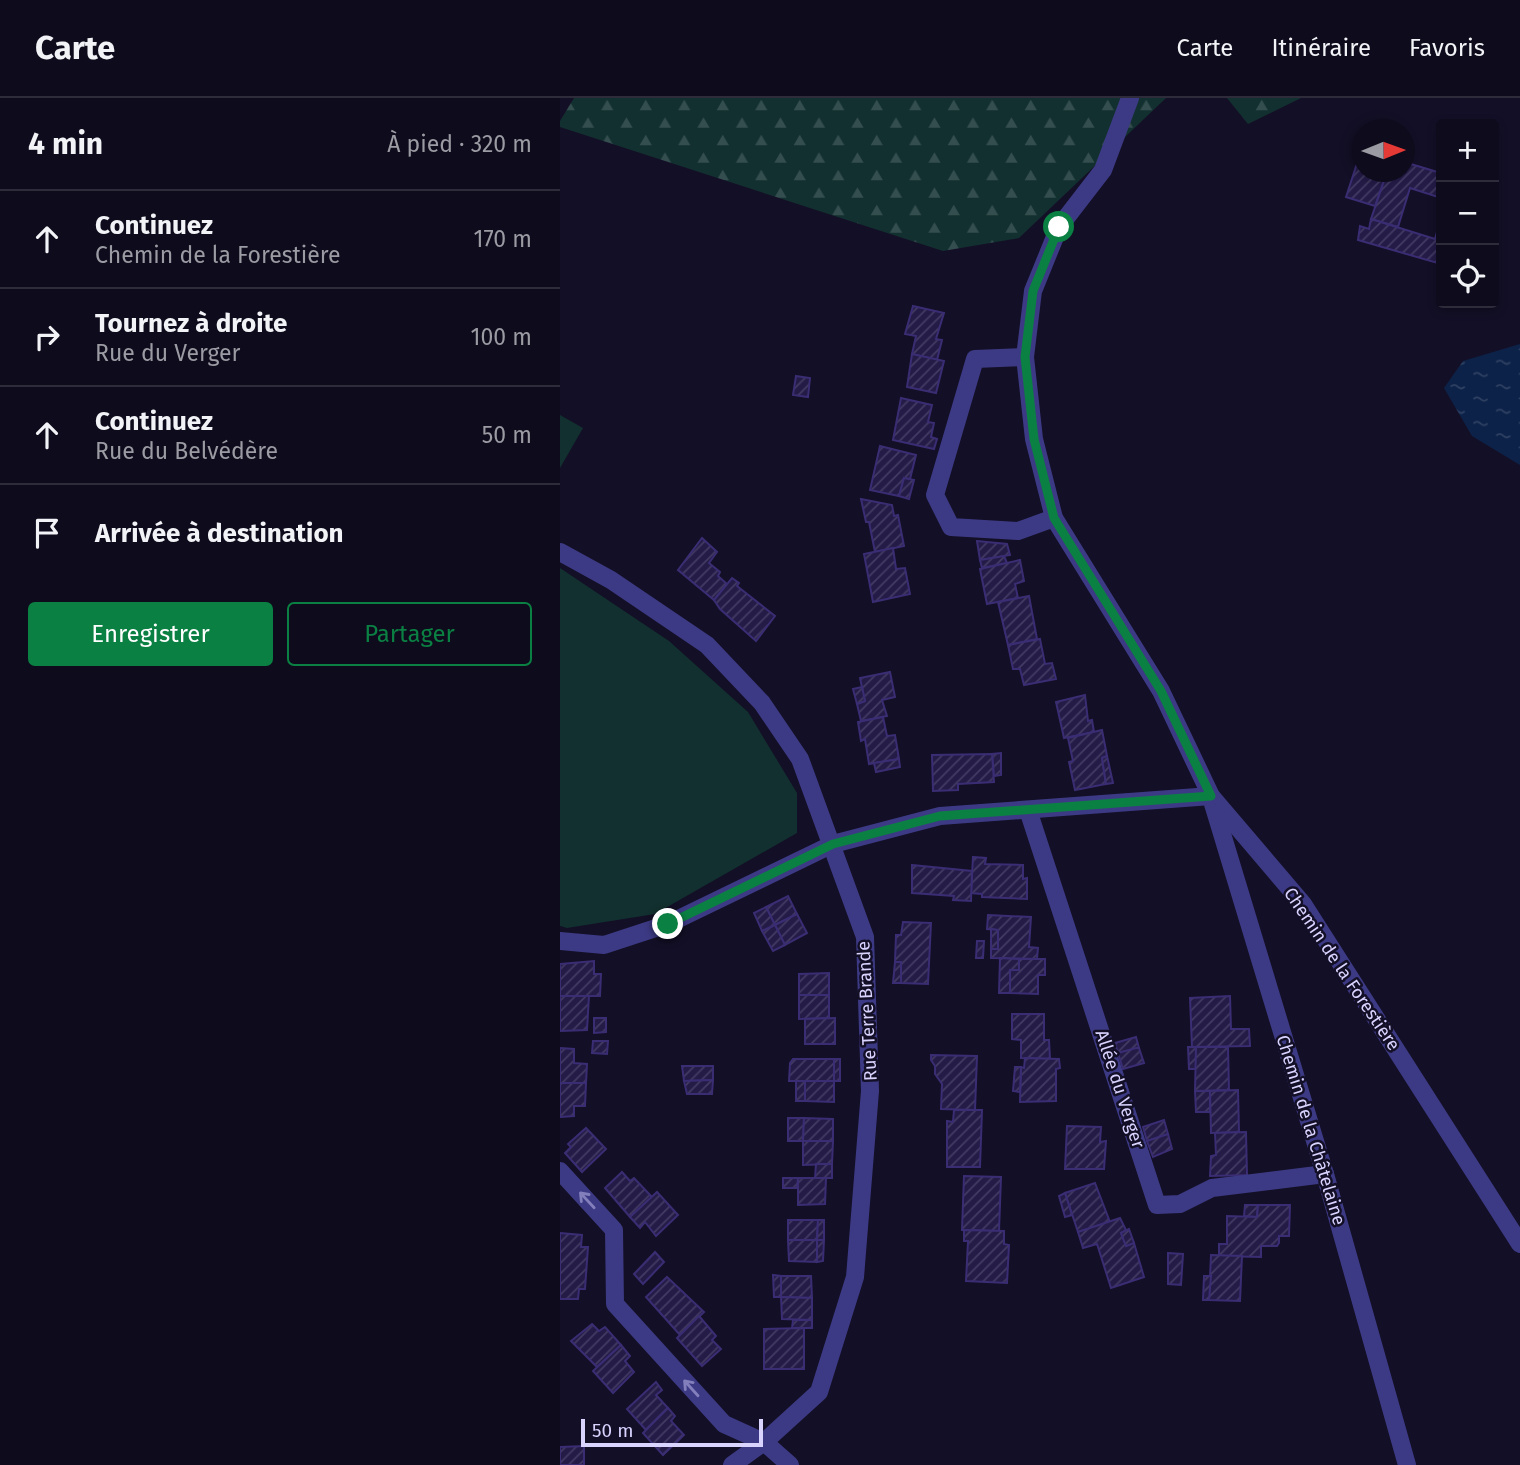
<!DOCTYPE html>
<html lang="fr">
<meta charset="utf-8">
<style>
body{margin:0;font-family:"Fira Sans",sans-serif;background:#171425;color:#f1f3f6}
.controls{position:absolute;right:21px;top:21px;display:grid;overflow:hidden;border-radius:7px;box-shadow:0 4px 10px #0003}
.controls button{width:63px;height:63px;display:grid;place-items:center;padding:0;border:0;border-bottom:2px solid #2e2b3b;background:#0e0b1c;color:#f1f3f6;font:35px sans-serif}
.compass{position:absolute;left:792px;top:21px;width:63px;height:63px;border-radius:50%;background:#0e0b1c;box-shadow:0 4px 10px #0003;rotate:89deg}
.scale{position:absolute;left:21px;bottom:18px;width:182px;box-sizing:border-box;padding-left:7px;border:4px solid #d9d4ff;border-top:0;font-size:19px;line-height:24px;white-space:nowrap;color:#d9d4ff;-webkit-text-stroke:5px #130f26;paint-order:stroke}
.stop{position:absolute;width:21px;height:21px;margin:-16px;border:5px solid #0b8043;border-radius:50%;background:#fff}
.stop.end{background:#0b8043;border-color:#fff;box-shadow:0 2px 7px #0008}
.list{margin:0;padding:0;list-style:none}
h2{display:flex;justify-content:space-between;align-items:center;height:91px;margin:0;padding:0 28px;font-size:30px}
h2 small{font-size:23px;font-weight:400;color:#9b9ba3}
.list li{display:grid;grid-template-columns:46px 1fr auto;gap:21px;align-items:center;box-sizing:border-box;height:98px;padding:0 28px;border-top:2px solid #2e2b3b}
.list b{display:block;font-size:26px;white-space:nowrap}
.list p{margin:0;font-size:23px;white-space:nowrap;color:#9b9ba3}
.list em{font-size:23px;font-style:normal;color:#9b9ba3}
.actions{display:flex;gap:14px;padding:21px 28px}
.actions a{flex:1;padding:16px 0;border:2px solid #0b8043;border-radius:7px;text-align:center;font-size:24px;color:#0b8043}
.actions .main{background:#0b8043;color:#fff}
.icon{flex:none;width:38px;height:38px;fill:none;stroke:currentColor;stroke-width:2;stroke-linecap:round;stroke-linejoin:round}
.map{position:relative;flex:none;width:960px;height:1367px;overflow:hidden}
header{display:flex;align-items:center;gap:42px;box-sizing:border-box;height:98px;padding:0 35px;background:#0e0b1c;border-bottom:2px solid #2e2b3b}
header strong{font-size:33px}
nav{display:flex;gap:38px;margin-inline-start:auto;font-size:24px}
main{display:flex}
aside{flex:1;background:#0e0b1c}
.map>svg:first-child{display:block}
.green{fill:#12302f}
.forest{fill:url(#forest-firs)}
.water{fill:url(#water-ripples)}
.building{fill:url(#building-hatch);stroke:#3b2d73;stroke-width:2}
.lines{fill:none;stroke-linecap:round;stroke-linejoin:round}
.minor{stroke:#3d3a85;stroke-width:18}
.oneway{stroke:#837fbc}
.route{stroke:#0b8043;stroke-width:9}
.labels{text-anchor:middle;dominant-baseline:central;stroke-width:5;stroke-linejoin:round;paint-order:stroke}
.street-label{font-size:18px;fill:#d9d4ff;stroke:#130f26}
</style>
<header>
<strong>Carte</strong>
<nav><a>Carte</a><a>Itinéraire</a><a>Favoris</a></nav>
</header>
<main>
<aside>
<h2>4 min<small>À pied · 320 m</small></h2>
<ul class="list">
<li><svg class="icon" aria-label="ahead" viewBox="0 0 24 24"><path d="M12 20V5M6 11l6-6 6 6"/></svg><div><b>Continuez</b><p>Chemin de la Forestière</p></div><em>170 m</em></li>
<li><svg class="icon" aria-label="right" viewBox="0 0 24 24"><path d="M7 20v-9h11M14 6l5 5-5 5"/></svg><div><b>Tournez à droite</b><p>Rue du Verger</p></div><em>100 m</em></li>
<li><svg class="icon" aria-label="ahead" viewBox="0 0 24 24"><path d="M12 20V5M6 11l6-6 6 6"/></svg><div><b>Continuez</b><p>Rue du Belvédère</p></div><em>50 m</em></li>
<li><svg class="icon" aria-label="arrive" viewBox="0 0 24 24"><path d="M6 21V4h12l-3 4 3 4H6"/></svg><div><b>Arrivée à destination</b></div></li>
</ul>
<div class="actions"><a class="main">Enregistrer</a><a>Partager</a></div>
</aside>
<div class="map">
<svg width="960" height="1367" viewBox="0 0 960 1367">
<defs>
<pattern id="forest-firs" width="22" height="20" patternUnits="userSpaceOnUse" patternTransform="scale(1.75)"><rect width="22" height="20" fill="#12302f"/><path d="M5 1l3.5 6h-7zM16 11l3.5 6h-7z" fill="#344d4e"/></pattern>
<pattern id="water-ripples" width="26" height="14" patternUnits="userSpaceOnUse" patternTransform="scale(1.75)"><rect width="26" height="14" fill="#0c2248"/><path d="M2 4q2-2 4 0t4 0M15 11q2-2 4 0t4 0" fill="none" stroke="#2f4163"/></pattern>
<pattern id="building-hatch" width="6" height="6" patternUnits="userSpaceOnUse" patternTransform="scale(1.75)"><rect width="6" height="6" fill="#241b47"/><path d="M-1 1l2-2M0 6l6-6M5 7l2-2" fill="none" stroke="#433b63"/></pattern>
</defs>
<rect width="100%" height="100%" fill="#130f26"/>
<!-- green -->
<g class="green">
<path d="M0,317L23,330L0,370Z"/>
<path d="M0,470L109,543L188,614L237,695V735L95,816L7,830L0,828Z"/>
</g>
<!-- forest -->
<g class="forest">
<path d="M14,0H606L459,140L383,153L0,29V23Z"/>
<path d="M667,0H741L688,26Z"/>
</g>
<!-- water -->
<path class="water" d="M960,246V367L912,338L884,290L903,263Z"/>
<!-- building -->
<g class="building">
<path d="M802,50V74H827L815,108L786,99Z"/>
<path d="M844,64L881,75V100L850,90L838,129L811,121L827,74H844Z"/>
<path d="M881,120V166L798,142L800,128L809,131L811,121L875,141Z"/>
<path d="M353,208L384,215L376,241L382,242L377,262L352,256L356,238L345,236Z"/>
<path d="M352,256L384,263L376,295L347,289Z"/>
<path d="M236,278L250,280L248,299L233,297Z"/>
<path d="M341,300L372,307L368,324L374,325L371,339L377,341L374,351L333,342Z"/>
<path d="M320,348L356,357L350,381L344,380L339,398L310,392Z"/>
<path d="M344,380L354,382L349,401L339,398Z"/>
<path d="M301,401L332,407L334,418L338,417L344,448L315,454L309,424H306Z"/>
<path d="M142,440L157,454L149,465L160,474L158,478L167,486L154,502L118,472Z"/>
<path d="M417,443L447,446L450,457L420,462Z"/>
<path d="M333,450L336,471L345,470L350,496L313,504L304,456Z"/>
<path d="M444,458L447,465L422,470L420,462Z"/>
<path d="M460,462L464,483L455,486L458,500L427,506L420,471Z"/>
<path d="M172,480L179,485L177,488L215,518L196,543L160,511L154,502Z"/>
<path d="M469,498L477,541L448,547L438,504Z"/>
<path d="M480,541L485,566L492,565L496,581L464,587L460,571H453L448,547Z"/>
<path d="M330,574L335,599L322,602L327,618L301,623L297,606L305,603L300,580Z"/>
<path d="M302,589L305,603L297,606L293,591Z"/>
<path d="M525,597L528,623L532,622L534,634L504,640L496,604Z"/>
<path d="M323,619L327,638L335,637L339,661L309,666L305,641L301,643L298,624Z"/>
<path d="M542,632L547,658L542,660L546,686L515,692L509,664L513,663L508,640Z"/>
<path d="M441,655V677L434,678L432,656Z"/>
<path d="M432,656L434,684L398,686V692L373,693L372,657Z"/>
<path d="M547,658L553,685L546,686L542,660Z"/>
<path d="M339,661L340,669L316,674L314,665Z"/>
<path d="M413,759L426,760L425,766L463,767V781L467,780V801L422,799V796L411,795Z"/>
<path d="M352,767L412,773L411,803L393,802L394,798L352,795Z"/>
<path d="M228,798L237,816L215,827L206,809Z"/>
<path d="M206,809L215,827L202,833L194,815Z"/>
<path d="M237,816L247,835L225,847L215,827Z"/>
<path d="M428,817L471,819L469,849L478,850L477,861L431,860V851H438V832L427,831Z"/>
<path d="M343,824L371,825L368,886L341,885V864H335L336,837H341Z"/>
<path d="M215,827L225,847L213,853L202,833Z"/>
<path d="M431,831L438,832V851H431Z"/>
<path d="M417,843H424L423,860H416Z"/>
<path d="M440,860L459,861V872H450V895H439Z"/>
<path d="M459,861H485V877H478V896L450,895V872H459Z"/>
<path d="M34,863V876H41L40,898H0V866Z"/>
<path d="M335,864H341V885H333Z"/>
<path d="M269,875V897H239V876Z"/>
<path d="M239,897H269V920L239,921Z"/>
<path d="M0,898H29L27,932L0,933Z"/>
<path d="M670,898L671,931H689L690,948L632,949L630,900Z"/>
<path d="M452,916H484V942H489L490,961L461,960V942L452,941Z"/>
<path d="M34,920H46V934L34,935Z"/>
<path d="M275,920V946H245V921Z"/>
<path d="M576,939L579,950L558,955L555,945Z"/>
<path d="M33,943H48L47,956L32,955Z"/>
<path d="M628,949H636V971H629Z"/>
<path d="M636,949H668L669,992L635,993Z"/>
<path d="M0,950L14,951V965L27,966L26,985H0Z"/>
<path d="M576,950H579L584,965L563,971L558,955Z"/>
<path d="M371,957L417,958L415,1012L381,1011L382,986L375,976V968L371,962Z"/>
<path d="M465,960L499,961L500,970L496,971V1003L460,1004L461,969L464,970Z"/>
<path d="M233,961H274V983H229L230,965Z"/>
<rect x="274" y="961" width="6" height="22"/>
<path d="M122,968H153V982L124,983Z"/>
<path d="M455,969H461L460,994L453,993Z"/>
<path d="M153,982L152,996H127L124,983Z"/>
<rect x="236" y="983" width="9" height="20"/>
<path d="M245,983H274V1004L245,1003Z"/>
<path d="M0,985H26L25,1008H14V1018L0,1019Z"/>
<path d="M678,992L679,1034L651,1035L650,993Z"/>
<path d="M635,993H650V1014H636Z"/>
<path d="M394,1012H422L420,1069H387V1023L393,1024Z"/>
<path d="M228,1020H244L243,1043H228Z"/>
<path d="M244,1020L273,1021V1043H243Z"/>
<path d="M604,1022L608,1036L587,1043L583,1029Z"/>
<path d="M507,1028L541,1029L540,1044L546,1043L544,1071H505Z"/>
<path d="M26,1030L46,1051L22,1074L5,1055L11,1049L8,1046Z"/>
<path d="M686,1034L687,1077L650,1078L651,1058L656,1057L655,1035Z"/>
<path d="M608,1036L612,1051L593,1059L587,1043Z"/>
<path d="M243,1043H273L272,1066L243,1067Z"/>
<path d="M256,1066H272V1080H255Z"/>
<path d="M62,1074L70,1083L74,1080L92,1099L70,1119L45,1090Z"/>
<path d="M404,1078L441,1079L439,1133L402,1132Z"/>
<path d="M223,1080H238L237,1090H223Z"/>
<path d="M238,1080H266L265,1106L238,1107Z"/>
<path d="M535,1085L550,1124L518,1134L505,1095Z"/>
<path d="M97,1094L118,1117L96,1138L85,1124L80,1130L70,1119Z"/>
<path d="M505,1095L512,1117L505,1119L499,1098Z"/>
<path d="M685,1107H698L697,1119L684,1118Z"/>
<path d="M698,1107H730L729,1138H719V1145L717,1148H701V1159L659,1158V1146H667V1118L697,1119Z"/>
<path d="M560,1120L566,1132L561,1135L566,1148L574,1145L584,1179L551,1190L537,1146L523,1150L518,1134Z"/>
<path d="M228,1122H258L257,1142H228Z"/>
<path d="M258,1122H264V1142H257Z"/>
<path d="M569,1131L574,1145L566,1148L561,1135Z"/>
<path d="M404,1132L444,1133V1146L449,1147L447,1185L406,1183L408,1143H404Z"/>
<path d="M0,1135L22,1137L21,1149H28L25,1191H19L18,1201H0Z"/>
<path d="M228,1142H257V1164L229,1163Z"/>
<path d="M257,1142H264L263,1163L257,1164Z"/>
<path d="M95,1154L104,1164L83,1186L74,1176Z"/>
<path d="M608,1155L623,1156L621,1187L608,1186Z"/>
<path d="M651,1157L682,1158L680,1203L649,1202Z"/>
<path d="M213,1177L221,1178V1199H214Z"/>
<path d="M221,1178H251L252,1200L221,1199Z"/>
<path d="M644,1178H651L649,1202H643Z"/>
<path d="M107,1179L144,1214L120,1237L86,1199Z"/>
<path d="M221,1199L252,1200V1222L222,1221Z"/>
<path d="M139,1218L156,1238L152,1242L161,1251L142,1268L117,1240Z"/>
<path d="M233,1222H252V1230H232Z"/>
<path d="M32,1226L39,1233L45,1229L61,1247L37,1269L11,1243Z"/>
<path d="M244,1230V1271H204V1231Z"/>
<path d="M61,1247L70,1258L65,1263L74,1274L53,1295L33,1273Z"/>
<path d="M96,1284L102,1292L96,1297L108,1310L86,1332L67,1311Z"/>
<path d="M108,1310L115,1318L111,1323L124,1337L103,1357L83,1335Z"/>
<path d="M24,1348V1367H0V1349Z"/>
</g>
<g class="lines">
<!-- minor -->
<g class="minor">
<path d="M570,0L543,72L499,129L473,193L465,259L474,341L494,420L601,593L651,698L743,806L960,1146"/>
<path d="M465,259L415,261L375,397L391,429L458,433L494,420"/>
<path d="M0,454L51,482L147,547L202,605L240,661L305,839L310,993L295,1179L259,1294L204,1344L172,1367"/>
<path d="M653,706L765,1076L847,1367"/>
<path d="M468,712L597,1107L620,1106L652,1090L765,1076"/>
<path d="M0,843L44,847L108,826L273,746L380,718L651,698"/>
<path d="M0,1073L54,1132L55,1206L164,1326L204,1344L230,1367"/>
</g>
</g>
<!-- one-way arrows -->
<defs><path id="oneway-shaft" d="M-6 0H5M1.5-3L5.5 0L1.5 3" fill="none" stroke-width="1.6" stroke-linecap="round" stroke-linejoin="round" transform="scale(1.75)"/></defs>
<g class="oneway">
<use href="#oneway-shaft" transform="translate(27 1102) rotate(-133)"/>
<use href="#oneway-shaft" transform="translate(131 1290) rotate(-132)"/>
</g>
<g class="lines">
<!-- route -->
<path class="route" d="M108,826L273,746L380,718L651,698L601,593L494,420L474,341L465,259L473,193L499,129"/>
</g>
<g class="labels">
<!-- street labels -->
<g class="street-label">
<text transform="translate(782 871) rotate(56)">Chemin de la Forestière</text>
<text transform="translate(307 913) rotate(-93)">Rue Terre Brande</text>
<text transform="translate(560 991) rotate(72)">Allée du Verger</text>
<text transform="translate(751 1032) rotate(73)">Chemin de la Châtelaine</text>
</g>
</g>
</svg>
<div class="controls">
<button>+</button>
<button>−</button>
<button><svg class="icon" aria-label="locate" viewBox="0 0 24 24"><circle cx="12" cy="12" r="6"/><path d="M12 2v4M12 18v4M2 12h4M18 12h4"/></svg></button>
</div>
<svg class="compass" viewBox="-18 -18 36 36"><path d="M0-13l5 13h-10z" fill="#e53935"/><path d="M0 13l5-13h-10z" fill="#9b9ba3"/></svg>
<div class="scale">50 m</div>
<div class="stop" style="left:499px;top:129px"></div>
<div class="stop end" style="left:108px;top:826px"></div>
</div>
</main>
